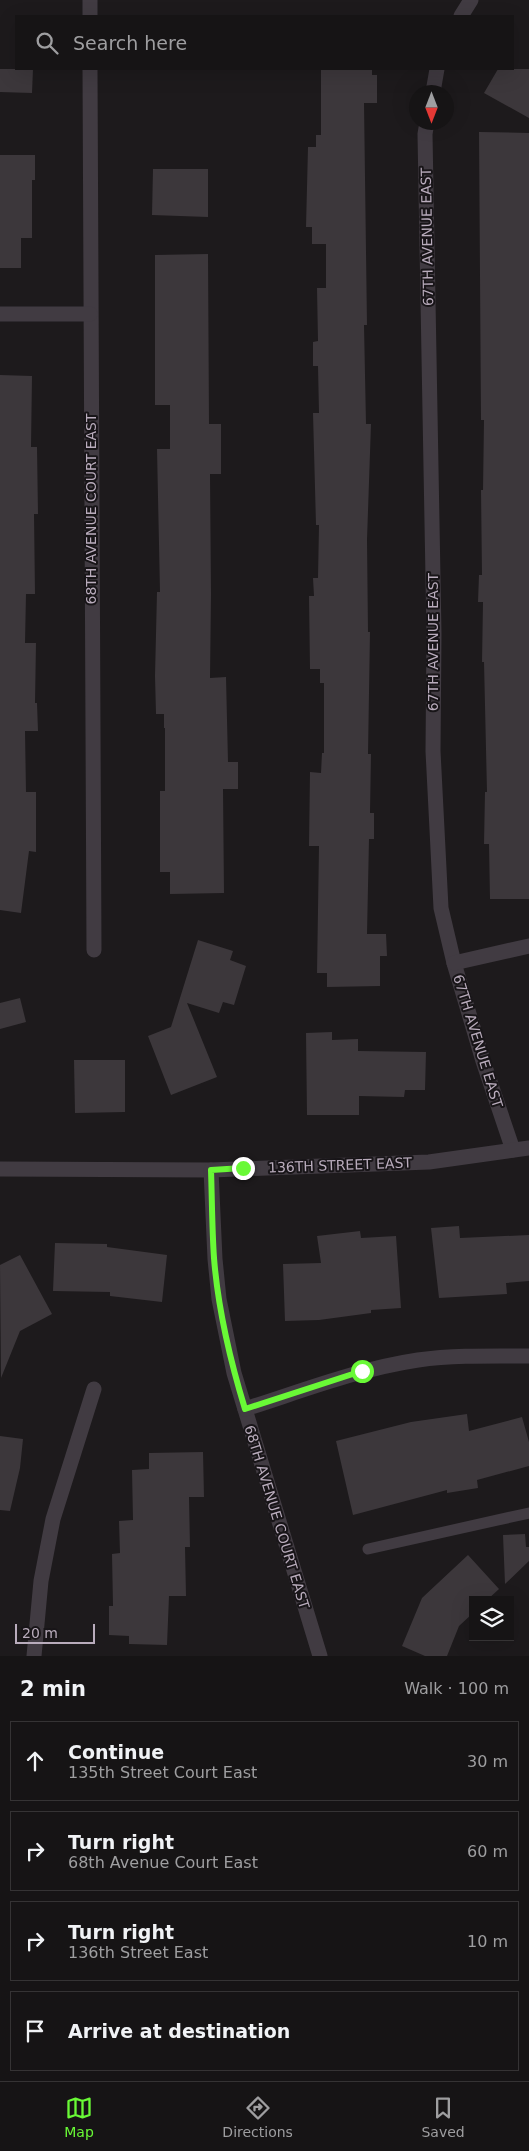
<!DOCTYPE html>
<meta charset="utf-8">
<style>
body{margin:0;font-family:"DejaVu Sans",sans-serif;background:#1f1d1e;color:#f1f3f6}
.controls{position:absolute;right:15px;bottom:15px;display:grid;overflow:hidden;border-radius:0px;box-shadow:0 5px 20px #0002}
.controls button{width:45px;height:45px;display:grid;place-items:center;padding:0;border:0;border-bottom:1px solid #353334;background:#161415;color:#f1f3f6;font:25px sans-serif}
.compass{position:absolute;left:409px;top:85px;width:45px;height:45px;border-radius:50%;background:#161415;box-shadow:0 5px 20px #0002;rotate:180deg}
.scale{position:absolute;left:15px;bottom:12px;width:80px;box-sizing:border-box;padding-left:5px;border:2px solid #b9acbc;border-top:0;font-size:14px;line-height:18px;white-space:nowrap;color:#b9acbc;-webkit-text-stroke:4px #181518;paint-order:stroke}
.stop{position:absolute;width:15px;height:15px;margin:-11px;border:4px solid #69f936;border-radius:50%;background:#fff}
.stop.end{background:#69f936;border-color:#fff;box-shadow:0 1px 5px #0008}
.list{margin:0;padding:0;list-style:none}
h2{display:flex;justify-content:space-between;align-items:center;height:65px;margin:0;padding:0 20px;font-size:21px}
h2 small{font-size:16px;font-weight:400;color:#9e9ea0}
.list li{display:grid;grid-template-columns:32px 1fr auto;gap:15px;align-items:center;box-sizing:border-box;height:80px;margin:0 10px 10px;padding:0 10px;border:1px solid #353334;border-radius:0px}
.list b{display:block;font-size:19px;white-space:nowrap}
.list p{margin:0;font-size:16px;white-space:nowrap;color:#9e9ea0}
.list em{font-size:16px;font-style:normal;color:#9e9ea0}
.icon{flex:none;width:28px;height:28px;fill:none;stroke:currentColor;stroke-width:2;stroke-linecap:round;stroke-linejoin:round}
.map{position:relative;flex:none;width:529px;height:1656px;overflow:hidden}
.search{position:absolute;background:#161415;box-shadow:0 5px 20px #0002;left:15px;right:15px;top:15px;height:55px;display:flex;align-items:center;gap:12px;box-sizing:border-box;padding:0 18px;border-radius:0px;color:#9e9ea0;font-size:19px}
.sheet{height:425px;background:#161415}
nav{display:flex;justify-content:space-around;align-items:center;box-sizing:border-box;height:70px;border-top:1px solid #353334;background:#161415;font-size:14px;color:#9e9ea0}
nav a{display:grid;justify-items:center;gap:2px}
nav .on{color:#69f936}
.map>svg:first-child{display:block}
.building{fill:#3c373b}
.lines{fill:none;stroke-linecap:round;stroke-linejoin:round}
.lane{stroke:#413b42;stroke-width:11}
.street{stroke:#413b42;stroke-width:15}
.route{stroke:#69f936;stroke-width:6}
.labels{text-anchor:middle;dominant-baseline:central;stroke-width:4;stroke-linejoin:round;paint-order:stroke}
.street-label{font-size:14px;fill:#b9acbc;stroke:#181518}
</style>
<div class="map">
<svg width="529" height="1656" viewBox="0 0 529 1656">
<rect width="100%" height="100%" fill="#1d1a1c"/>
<!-- building -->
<g class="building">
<path d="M0,69H33L32,93L0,92Z"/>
<path d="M321,69H372V75H377V103H364L367,325H364L366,424H371L367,540L368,632H370L368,754H371L370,813H374V839H369L367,934H386L387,956H380V986L327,987V973H317L319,846H309L310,772L321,773L322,753H324V683H320V669H310L309,596H314L313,578H318L319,525H316L313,413H319L318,366H313V342L318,341L317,288H326V244H312V227H306L308,147H316V135H321Z"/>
<path d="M498,69H529V118L484,93Z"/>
<path d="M479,132L529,133V899H490L489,844H484L485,792H487L484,662H482L483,602H478L479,575H482L481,490H483L484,420H481Z"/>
<path d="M0,155H35V180H32V238H21V268H0Z"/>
<path d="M153,169H208V217L152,215Z"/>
<path d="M208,254L209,424H221V474H210L211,594L210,678L226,677L228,762H238V789H223L224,893L170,894V872H160V791H165V728H164V714H156L155,676L157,592H160L157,449H170V405H155V255Z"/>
<path d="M0,375L32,376L31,447H37L38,514H34L35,594H26L25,643H36L35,703H37L38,731H25L26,792H36V852L29,851L21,913L0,910Z"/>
<path d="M198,940L233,951L230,960L246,966L234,1005L223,1002L219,1013L187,1003L217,1077L171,1095L148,1036L171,1027Z"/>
<path d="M20,998L26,1022L0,1029V1003Z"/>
<path d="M332,1032V1040L358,1039V1051L426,1052L425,1090H405L404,1097L359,1096V1115H307L306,1033Z"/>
<path d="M74,1060H125V1112L75,1113Z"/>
<path d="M459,1226L460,1238L529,1235V1281L506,1283L507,1294L439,1298L431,1228Z"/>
<path d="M360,1231L361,1238L396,1236L401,1308L371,1310V1313L319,1320L285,1321L283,1264L321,1263L317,1236Z"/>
<path d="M55,1243L107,1244V1247L167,1255L162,1302L110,1296V1292L53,1291Z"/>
<path d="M20,1255L52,1314L20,1331L1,1378L0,1265Z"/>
<path d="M467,1414L469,1431L522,1417L529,1442V1466L477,1480L478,1488L447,1493V1490L353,1515L336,1441L411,1422Z"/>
<path d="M0,1436L23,1439L20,1468L10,1511L0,1510Z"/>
<path d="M203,1452L204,1497H189L190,1547H185L186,1596H169L167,1645L129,1644V1636L109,1635V1606H113L112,1554L120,1553L119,1521L133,1520L132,1470L149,1469V1453Z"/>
<path d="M525,1534L526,1547H529V1561L505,1584L503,1535Z"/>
<path d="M468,1555L499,1589L487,1600H473V1613L459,1626L447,1656H425L402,1646L422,1598Z"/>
</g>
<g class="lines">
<!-- lane -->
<path class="lane" d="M368,1549L529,1513"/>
<!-- street -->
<g class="street">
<path d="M90,0V16"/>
<path d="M461,16L471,0"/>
<path d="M90,69L94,950"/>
<path d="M433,92L437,69"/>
<path d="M427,122L425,134L434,634L433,751L441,908L454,963L483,1061L513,1150"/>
<path d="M0,314H90"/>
<path d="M454,963L529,946"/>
<path d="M0,1169L211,1170L429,1162L529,1148"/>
<path d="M211,1170L215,1259L219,1299L234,1373L320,1656"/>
<path d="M245,1409C302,1391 358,1369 418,1360C455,1355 492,1356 529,1356"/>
<path d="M34,1656L41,1581L53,1519L94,1389"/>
</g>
</g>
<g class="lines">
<!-- route -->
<path class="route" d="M243,1168L211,1170C212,1199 212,1229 214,1258C218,1309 230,1360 245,1409L362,1371"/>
</g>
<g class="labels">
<!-- street labels -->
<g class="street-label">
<text transform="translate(427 237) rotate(-91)">67TH AVENUE EAST</text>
<text transform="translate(91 509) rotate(-90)">68TH AVENUE COURT EAST</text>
<text transform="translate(433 642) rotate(-90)">67TH AVENUE EAST</text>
<text transform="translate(478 1041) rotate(73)">67TH AVENUE EAST</text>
<text transform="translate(340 1165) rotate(-2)">136TH STREET EAST</text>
<text transform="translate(277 1517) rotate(73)">68TH AVENUE COURT EAST</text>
</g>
</g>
</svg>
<div class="controls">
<button><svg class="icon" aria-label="layers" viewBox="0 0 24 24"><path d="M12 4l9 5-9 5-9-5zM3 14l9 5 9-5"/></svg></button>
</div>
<svg class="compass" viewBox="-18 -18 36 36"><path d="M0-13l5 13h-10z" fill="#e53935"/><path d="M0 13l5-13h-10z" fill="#9e9ea0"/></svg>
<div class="scale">20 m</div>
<div class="stop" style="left:362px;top:1371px"></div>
<div class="stop end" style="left:243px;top:1168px"></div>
<div class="search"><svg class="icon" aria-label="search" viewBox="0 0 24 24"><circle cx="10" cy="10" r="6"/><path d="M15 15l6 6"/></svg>Search here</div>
</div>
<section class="sheet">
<h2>2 min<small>Walk · 100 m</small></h2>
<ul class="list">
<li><svg class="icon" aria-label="ahead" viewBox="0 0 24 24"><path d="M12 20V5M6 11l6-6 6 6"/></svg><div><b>Continue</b><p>135th Street Court East</p></div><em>30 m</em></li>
<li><svg class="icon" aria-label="right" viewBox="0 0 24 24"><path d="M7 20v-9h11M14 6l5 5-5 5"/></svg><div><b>Turn right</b><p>68th Avenue Court East</p></div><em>60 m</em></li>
<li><svg class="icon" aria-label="right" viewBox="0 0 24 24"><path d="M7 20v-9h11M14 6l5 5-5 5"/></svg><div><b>Turn right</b><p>136th Street East</p></div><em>10 m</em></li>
<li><svg class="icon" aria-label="arrive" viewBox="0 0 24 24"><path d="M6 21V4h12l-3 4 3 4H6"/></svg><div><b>Arrive at destination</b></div></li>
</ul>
</section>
<nav>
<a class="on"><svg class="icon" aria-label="map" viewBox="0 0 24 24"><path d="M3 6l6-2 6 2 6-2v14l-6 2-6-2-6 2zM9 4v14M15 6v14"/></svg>Map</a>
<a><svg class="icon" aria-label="directions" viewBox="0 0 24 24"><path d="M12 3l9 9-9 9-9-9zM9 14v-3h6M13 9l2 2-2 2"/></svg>Directions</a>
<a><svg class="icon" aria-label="saved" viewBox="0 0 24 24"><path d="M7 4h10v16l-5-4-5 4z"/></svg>Saved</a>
</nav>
